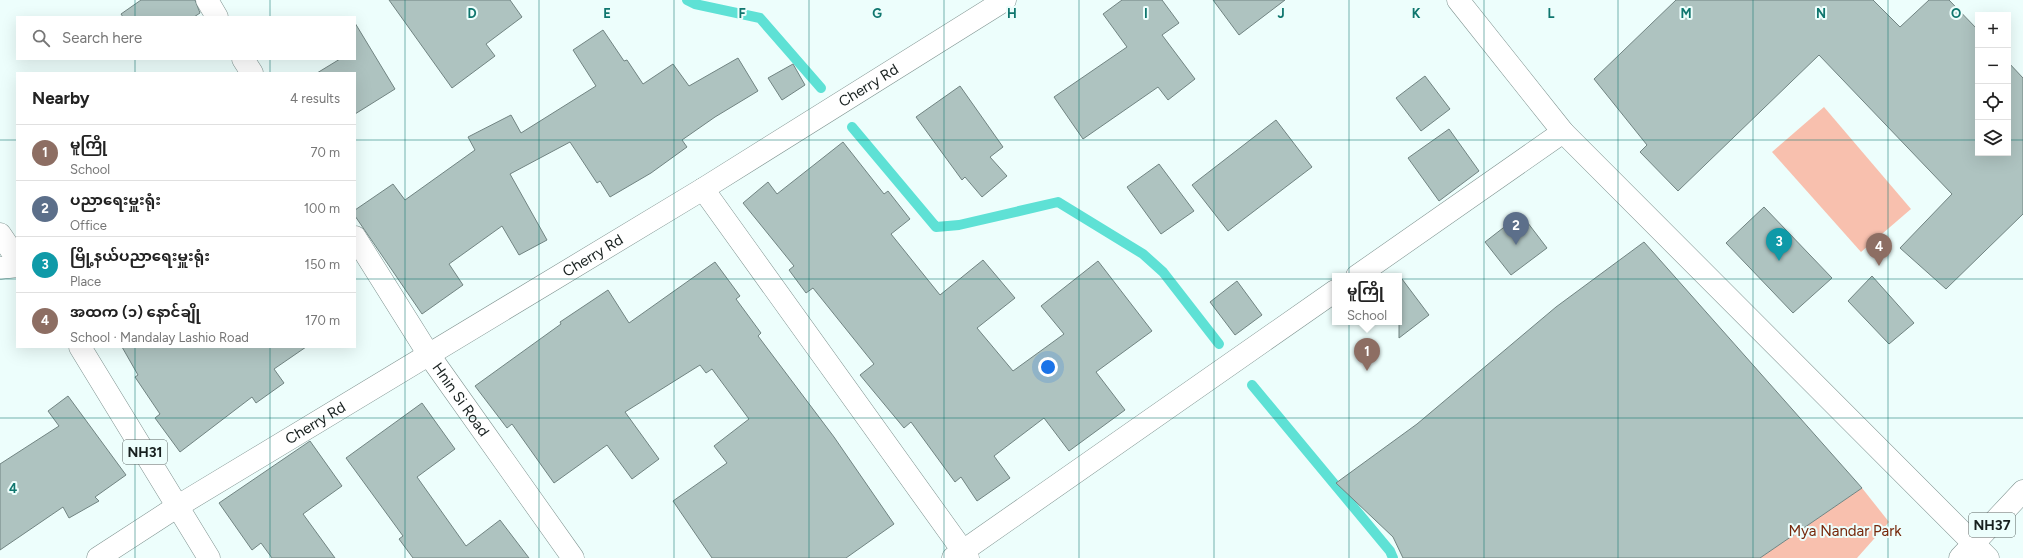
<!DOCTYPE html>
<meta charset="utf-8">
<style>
body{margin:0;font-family:Figtree,"Noto Sans Myanmar",sans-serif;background:#f2f2f2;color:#222}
.controls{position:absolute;right:12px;top:12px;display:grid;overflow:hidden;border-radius:0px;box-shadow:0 4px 16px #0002}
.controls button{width:36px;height:36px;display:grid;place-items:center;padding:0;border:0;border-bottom:1px solid #e0e0e0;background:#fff;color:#222;font:20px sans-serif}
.you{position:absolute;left:1048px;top:367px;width:14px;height:14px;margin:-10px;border:3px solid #fff;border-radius:50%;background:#1a73e8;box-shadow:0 0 0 6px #1a73e833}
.badge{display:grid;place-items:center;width:26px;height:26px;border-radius:50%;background:#db2777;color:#fff;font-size:13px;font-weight:700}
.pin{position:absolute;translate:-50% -33px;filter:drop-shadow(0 1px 2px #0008)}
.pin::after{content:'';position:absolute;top:21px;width:14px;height:12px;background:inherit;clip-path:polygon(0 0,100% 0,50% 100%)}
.popup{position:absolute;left:1332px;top:273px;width:70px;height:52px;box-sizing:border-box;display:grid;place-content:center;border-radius:0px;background:#fff;filter:drop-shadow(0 1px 3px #0005);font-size:13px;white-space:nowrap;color:#767676}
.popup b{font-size:15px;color:#222}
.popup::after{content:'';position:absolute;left:50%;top:100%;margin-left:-8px;border:8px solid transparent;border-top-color:#fff}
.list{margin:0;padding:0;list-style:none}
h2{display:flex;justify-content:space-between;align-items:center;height:52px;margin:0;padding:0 16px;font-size:17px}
h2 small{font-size:13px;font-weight:400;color:#767676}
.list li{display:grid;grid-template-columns:26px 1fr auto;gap:12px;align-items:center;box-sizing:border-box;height:56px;padding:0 16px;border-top:1px solid #e0e0e0}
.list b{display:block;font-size:15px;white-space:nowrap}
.list p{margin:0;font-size:13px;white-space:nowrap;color:#767676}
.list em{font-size:13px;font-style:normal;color:#767676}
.icon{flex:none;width:22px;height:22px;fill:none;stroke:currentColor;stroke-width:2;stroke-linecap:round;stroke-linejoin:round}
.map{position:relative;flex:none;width:2023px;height:558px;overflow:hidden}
.search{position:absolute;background:#fff;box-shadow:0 4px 16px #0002;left:16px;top:16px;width:340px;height:44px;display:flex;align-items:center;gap:10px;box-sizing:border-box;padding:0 14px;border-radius:0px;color:#767676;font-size:15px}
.panel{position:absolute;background:#fff;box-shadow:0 4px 16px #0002;left:16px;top:72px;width:340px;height:276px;border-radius:0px}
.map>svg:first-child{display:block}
.green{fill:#f8c0ae}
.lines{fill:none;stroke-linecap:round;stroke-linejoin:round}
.stream{stroke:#5ee1d5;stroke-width:10}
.building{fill:#aec3c0;stroke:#718482}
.minor-casing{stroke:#7e928f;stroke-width:23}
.highway-casing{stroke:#7e928f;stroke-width:23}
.minor{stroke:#fff;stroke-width:22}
.highway{stroke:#fff;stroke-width:22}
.grid{fill:none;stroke:#0f766e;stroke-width:1;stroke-opacity:0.55}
.labels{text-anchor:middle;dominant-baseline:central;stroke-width:4;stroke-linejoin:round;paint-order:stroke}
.shield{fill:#edfefc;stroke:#586361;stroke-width:1}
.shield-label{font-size:14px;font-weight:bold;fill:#18201f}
.street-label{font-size:15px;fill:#18201f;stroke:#edfefc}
.park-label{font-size:15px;fill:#76270a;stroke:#edfefc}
.grid-label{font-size:13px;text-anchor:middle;font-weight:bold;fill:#0f766e;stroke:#edfefc;stroke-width:4;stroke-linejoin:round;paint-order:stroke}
</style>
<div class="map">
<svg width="2023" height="558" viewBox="0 0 2023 558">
<rect width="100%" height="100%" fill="#edfefc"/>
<!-- green -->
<g class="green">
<path d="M1824,107L1911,209L1861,252L1772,152Z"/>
<path d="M1862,488L1889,522L1857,558H1760Z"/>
</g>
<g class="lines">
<!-- stream -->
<g class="stream">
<path d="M687,0L695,4L760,18L821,88"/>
<path d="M852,127L936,227L959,225L1058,202L1143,254L1163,272L1219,344"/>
<path d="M1252,385L1390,551L1393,558"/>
</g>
</g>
<!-- building -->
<g class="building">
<path d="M141,0H195L200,13L194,17H123L121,14Z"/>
<path d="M389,0H510L522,17L486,44L495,56L452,88Z"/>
<path d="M1122,0H1162L1179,23L1162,35L1195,79L1168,100L1158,87L1083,139L1054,97L1127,47L1103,14Z"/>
<path d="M1213,0H1285L1239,35Z"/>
<path d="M1676,0H1873L1900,27L1929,0H1949L1978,30V153H2008V62L2023,78V214L1946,289L1900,248L1952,194L1819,55L1678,191L1640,152L1647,145L1594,79Z"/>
<path d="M355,23L395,89L355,114V73H317L340,59H355Z"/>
<path d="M603,30L624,61L627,60L643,84L673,64L689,86L738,58L758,91L715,117L682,140L687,147L651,173L610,197L600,181L597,183L570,142L510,174L547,240L519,255L502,226L449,264L463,285L422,314L355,216V210L393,184L405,200L475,150L468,137L511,115L521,133L596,86L573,50Z"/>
<path d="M793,64L805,85L782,100L768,78Z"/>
<path d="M1425,76L1450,109L1421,131L1396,98Z"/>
<path d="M960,86L1003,147L990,157L1007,176L982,197L965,177L962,180L916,117Z"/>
<path d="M1276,120L1312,167L1228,231L1192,185Z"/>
<path d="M1449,129L1479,171L1439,201L1408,158Z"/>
<path d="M843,142L884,194L888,191L910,219L891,234L940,295L983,260L1015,298L977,328L1013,371L1064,334L1041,306L1098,261L1152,331L1096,372L1125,410L1069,451L1044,418L994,456L1010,478L977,501L961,477L955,482L911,422L904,428L860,375L874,364L813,288L806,293L789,270L794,266L743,203L768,182L777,194Z"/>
<path d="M1159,164L1194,211L1161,234L1127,187Z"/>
<path d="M1764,207L1832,278L1793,313L1726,243Z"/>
<path d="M1521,214L1547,248L1511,275L1485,242Z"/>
<path d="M1644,242L1862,488L1760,558H1403L1393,537L1336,483L1417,424L1556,307Z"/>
<path d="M715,262L740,296L736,299L761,333L758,336L834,437L894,524L846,558H712L673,501L727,463L714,446L749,419L712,369L706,373L700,365L625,412L659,459L632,479L607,445L554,483L512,424L507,428L475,386L561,324L560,322L608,290L629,323Z"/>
<path d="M1399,275L1429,315L1399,338Z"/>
<path d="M1872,276L1914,323L1889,344L1848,301Z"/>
<path d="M1237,281L1262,315L1235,335L1210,302Z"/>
<path d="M122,347H306L274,369L284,383L256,403L252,397L180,452L155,418L160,414L135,377L138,375Z"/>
<path d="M68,396L126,475L95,497L99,501L69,518L63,507L0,550V464L59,426L48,411Z"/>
<path d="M422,403L455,449L417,477L466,546L500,520L529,558H413L399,539L403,536L346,458Z"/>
<path d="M310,441L342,486L303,514L335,558H272L261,543L252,550L219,503Z"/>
</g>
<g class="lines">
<!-- minor casing -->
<g class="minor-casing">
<g id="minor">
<path d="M207,0L217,17"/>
<path d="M1458,0L1563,132L1988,558"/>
<path d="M243,59L252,73"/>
<path d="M703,189L968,558"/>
<path d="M0,234L17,259"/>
<path id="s1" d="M355,237L429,355L573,558"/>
<path d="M1357,276L1563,132"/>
<path id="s2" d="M98,558L178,506L703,189L1005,0"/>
<path d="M953,558L1335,291"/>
</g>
</g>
<!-- highway casing -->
<g class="highway-casing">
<g id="highway">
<path d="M0,268L17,266"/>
<path d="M80,347L209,558"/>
<path d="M1960,558L2023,491"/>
</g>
</g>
<!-- minor -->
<use href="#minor" class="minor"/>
<!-- highway -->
<use href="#highway" class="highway"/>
</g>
<!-- grid -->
<path class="grid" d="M135,0V17M270,0V17M405,0V558M539,0V558M674,0V558M809,0V558M944,0V558M1079,0V558M1214,0V558M1349,0V558M1484,0V558M1618,0V558M1753,0V558M1888,0V558M135,59V73M270,59V73M0,140H17M355,140H1978M2008,140H2023M0,279H17M355,279H2023M135,347V558M270,347V558M0,418H2023"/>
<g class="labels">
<!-- shield labels -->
<g class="shield">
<rect x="123" y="440" width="44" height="24" rx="3"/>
<rect x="1969" y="513" width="46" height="24" rx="3"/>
</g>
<g class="shield-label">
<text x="145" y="452">NH31</text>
<text x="1992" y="525">NH37</text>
</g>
<!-- street labels -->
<g class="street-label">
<text stroke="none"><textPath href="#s2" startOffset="904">Cherry Rd</textPath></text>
<text stroke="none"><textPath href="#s2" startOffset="580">Cherry Rd</textPath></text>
<text stroke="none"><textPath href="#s1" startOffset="194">Hnin Si Road</textPath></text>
<text stroke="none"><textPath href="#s2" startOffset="256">Cherry Rd</textPath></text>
</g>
<!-- park labels -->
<g class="park-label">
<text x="1845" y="531">Mya Nandar Park</text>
</g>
</g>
<g class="grid-label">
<text x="472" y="18">D</text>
<text x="607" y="18">E</text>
<text x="742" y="18">F</text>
<text x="877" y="18">G</text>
<text x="1012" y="18">H</text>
<text x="1146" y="18">I</text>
<text x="1281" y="18">J</text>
<text x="1416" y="18">K</text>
<text x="1551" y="18">L</text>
<text x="1686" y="18">M</text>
<text x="1821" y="18">N</text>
<text x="1956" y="18">O</text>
<text x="13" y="493">4</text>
</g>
</svg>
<div class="controls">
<button>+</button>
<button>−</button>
<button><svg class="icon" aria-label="locate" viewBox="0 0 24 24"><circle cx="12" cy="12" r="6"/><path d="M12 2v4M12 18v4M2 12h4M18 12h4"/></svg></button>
<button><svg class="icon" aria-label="layers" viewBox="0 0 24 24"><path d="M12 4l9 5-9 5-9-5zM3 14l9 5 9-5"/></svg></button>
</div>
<div class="you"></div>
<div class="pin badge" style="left:1367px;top:371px;background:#8d6e63">1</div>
<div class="popup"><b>မူကြို</b>School</div>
<div class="pin badge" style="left:1516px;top:245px;background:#5c6f8a">2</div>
<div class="pin badge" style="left:1779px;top:261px;background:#0f9aa8">3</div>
<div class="pin badge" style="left:1879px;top:266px;background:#8d6e63">4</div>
<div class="search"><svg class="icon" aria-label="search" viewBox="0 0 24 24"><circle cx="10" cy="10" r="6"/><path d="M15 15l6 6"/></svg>Search here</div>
<section class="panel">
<h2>Nearby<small>4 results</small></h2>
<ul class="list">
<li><span class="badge" style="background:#8d6e63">1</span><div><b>မူကြို</b><p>School</p></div><em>70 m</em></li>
<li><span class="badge" style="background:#5c6f8a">2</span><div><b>ပညာရေးမှူးရုံး</b><p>Office</p></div><em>100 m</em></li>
<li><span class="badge" style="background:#0f9aa8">3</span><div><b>မြို့နယ်ပညာရေးမှူးရုံး</b><p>Place</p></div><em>150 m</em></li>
<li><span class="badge" style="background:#8d6e63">4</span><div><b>အထက (၁) နောင်ချို</b><p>School · Mandalay Lashio Road</p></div><em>170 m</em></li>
</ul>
</section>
</div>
